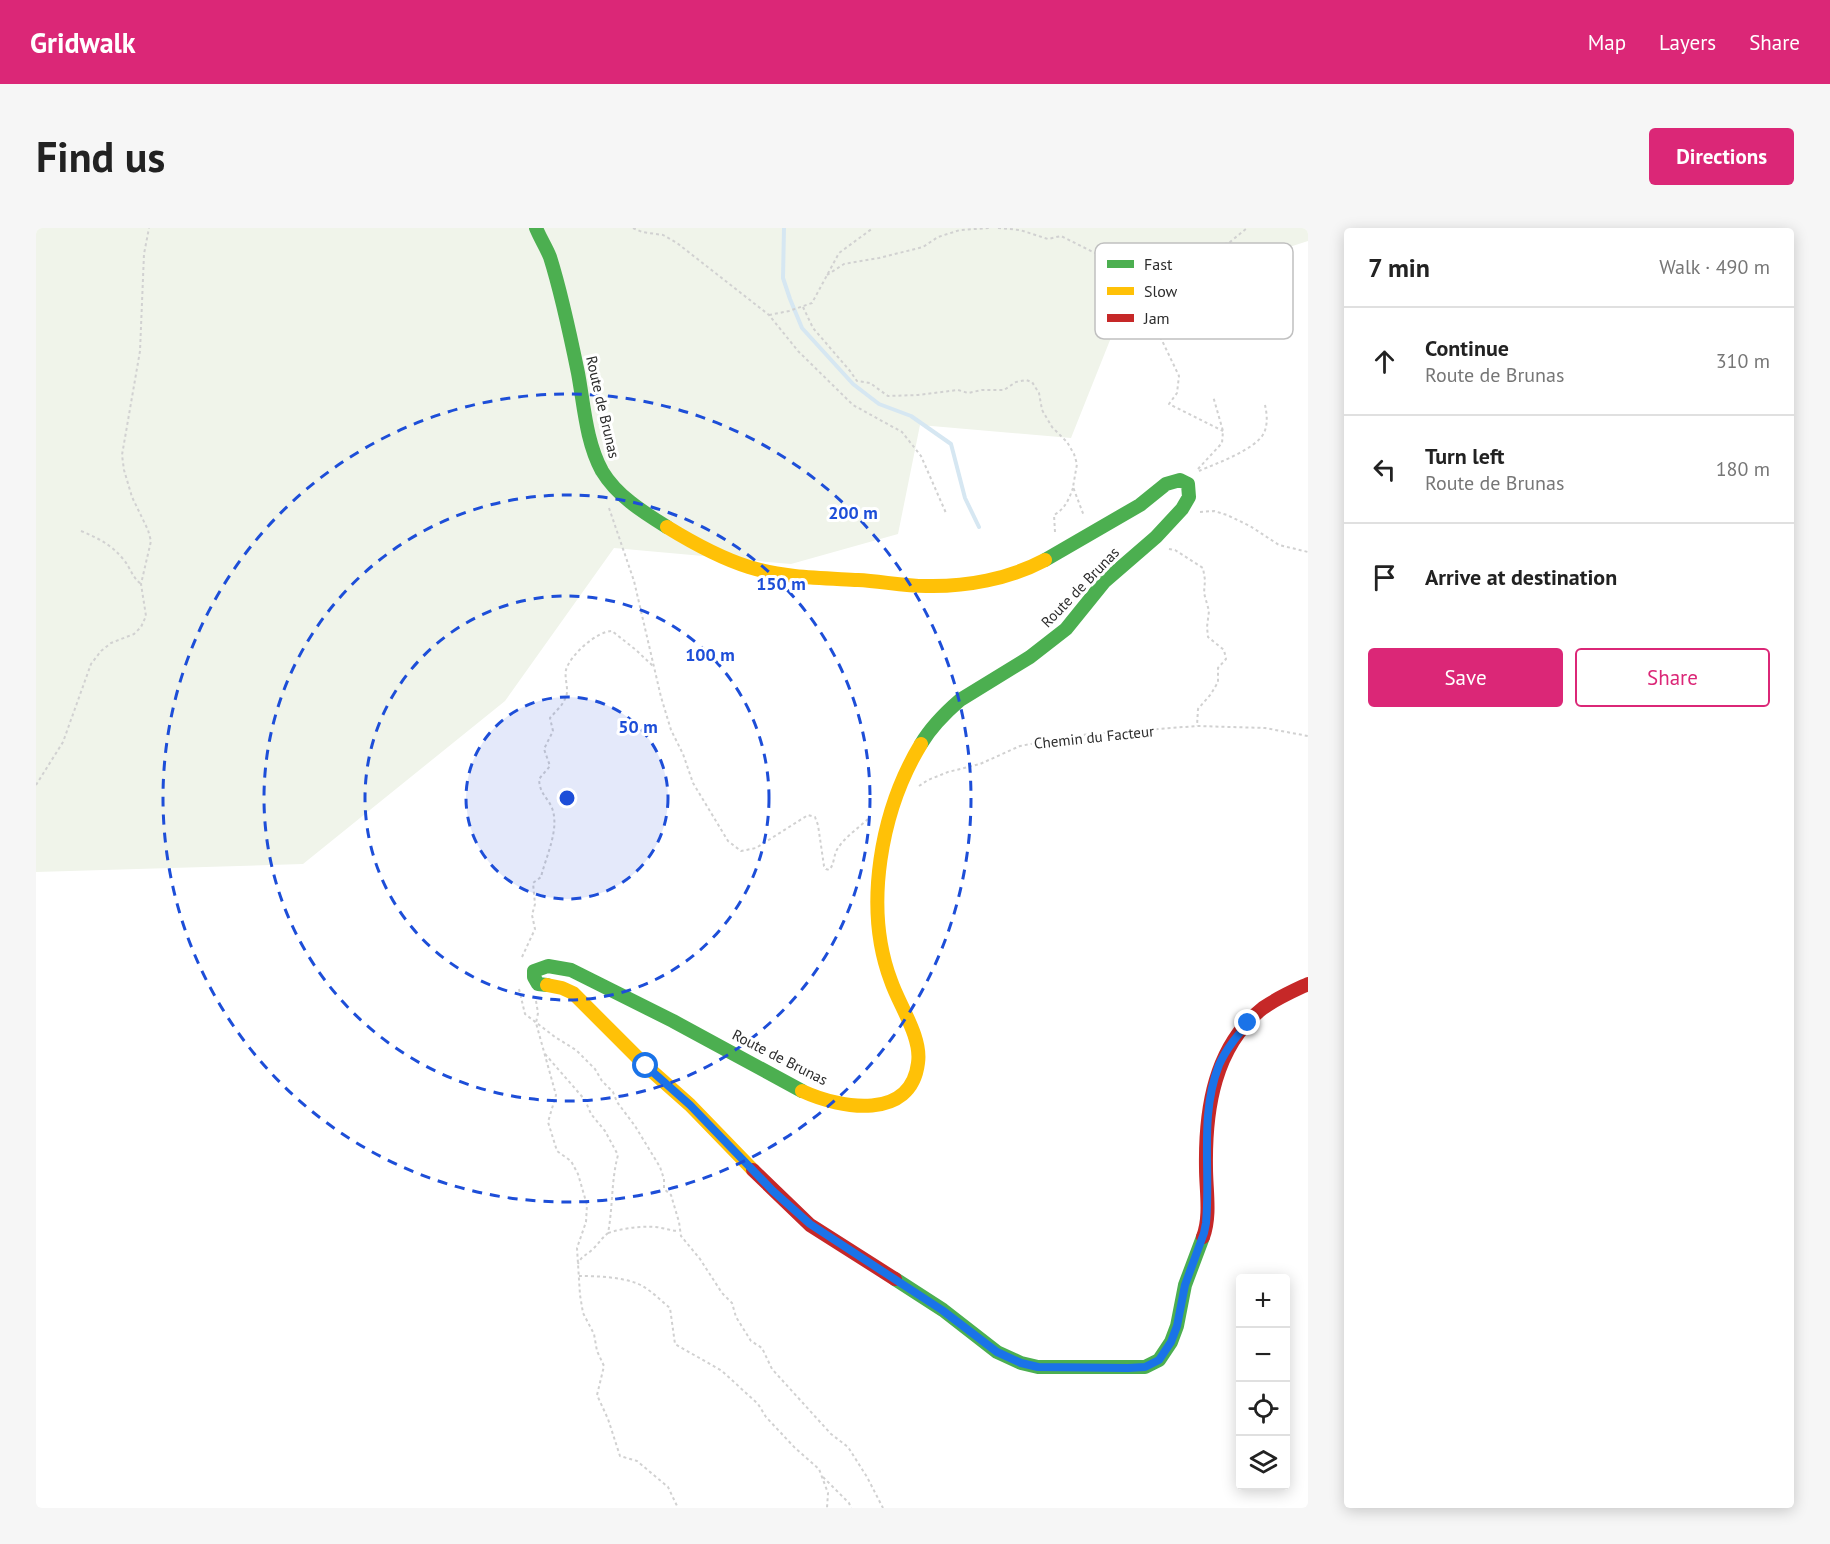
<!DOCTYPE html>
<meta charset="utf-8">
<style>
body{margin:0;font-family:"PT Sans",sans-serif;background:#f6f6f6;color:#222}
.controls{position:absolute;right:18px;bottom:18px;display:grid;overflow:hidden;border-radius:6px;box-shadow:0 3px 15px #0003}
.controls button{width:54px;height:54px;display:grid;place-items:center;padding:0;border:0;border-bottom:2px solid #e0e0e0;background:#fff;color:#222;font:30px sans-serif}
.stop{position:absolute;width:18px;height:18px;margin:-14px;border:4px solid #1a73e8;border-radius:50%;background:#fff}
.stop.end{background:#1a73e8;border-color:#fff;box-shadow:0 2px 6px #0008}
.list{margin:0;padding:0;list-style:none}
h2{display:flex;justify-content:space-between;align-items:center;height:78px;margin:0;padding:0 24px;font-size:26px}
h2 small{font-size:20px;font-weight:400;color:#767676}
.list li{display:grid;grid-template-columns:39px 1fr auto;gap:18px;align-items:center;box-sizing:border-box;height:108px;padding:0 24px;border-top:2px solid #e0e0e0}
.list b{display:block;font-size:22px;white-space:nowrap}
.list p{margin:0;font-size:20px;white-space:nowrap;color:#767676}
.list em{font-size:20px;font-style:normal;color:#767676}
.actions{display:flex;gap:12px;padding:18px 24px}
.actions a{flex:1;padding:14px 0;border:2px solid #db2777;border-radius:6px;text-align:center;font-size:21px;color:#db2777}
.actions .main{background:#db2777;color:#fff}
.icon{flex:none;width:33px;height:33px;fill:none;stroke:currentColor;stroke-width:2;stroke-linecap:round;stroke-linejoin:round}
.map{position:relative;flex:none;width:1272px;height:1280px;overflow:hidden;border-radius:6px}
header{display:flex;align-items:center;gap:36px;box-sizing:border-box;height:84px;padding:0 30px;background:#db2777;color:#fff}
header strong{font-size:28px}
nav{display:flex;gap:33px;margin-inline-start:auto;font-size:21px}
.intro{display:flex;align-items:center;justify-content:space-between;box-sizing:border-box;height:144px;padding:0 36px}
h1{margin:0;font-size:42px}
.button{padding:15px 27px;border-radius:6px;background:#db2777;color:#fff;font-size:21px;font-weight:700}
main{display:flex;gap:36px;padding:0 36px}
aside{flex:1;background:#fff;border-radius:6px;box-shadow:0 3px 15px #0003}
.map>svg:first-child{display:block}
.green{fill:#f0f4ea}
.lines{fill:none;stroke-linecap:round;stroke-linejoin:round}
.stream{stroke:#d6e7f2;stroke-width:4}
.path{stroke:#d1d1d1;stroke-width:2;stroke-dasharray:3 3;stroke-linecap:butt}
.fast{stroke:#4caf50;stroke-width:14}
.slow{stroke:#ffc107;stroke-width:14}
.jam{stroke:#c62828;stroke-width:14}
.route{stroke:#1a73e8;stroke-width:8}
.ring{fill:none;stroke:#1d4ed8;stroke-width:3;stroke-dasharray:10 8}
.labels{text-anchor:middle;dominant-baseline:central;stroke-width:6;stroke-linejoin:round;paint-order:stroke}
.street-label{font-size:15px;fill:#2c2c2c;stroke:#fff}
.key{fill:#fff;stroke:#c0c0c0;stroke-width:1.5}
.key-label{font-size:16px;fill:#2c2c2c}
.centre{fill:#1d4ed8;stroke:#fff;stroke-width:3}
.ring-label{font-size:18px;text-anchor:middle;font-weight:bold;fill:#1d4ed8;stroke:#fff;stroke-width:6;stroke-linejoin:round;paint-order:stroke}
</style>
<header>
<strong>Gridwalk</strong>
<nav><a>Map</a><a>Layers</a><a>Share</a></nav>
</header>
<div class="intro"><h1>Find us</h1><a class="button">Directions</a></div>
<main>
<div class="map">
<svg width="1272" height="1280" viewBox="0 0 1272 1280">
<rect width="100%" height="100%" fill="#fff"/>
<!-- green -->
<path class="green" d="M0,0H1272V13L1090,72L1035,210L884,197L862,306L755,336L578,320L469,473L267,636L0,644Z"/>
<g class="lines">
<!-- stream -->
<path class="stream" d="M748,0L747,50L754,71L766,100L817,156L843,176L875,188L915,216L929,270L943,299"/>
<!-- path -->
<g class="path">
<path d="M597,0L606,4L627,7L641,15L733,87L762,123L817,177L866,204L885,228L910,285"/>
<path d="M962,0L984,2L1012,11L1025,8L1063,27L1078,40L1088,54L1094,55L1194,14L1211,0"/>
<path d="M791,47L808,36L843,30L887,19L902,9L924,2L954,0"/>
<path d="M1088,54L1098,73L1120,100L1143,148L1141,165L1133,176L1187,203"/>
<path d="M767,79L777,100L814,143L821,153L834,155L852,168L882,167L922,162L932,165L946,162H968L980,154L990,152L996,154L1003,165L1006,182L1016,199L1031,214L1038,226L1041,236L1037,259L1048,288"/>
<path d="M733,87L753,83L776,75L803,25L837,0"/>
<path d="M1162,241L1186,215L1187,203L1177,168"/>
<path d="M1163,243C1181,235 1219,222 1228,205C1232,196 1231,186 1229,177"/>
<path d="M573,280L598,353L625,469L635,502L647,526L657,555L692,613L705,623L720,620L772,587L779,589L782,597L788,638L790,641L793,642C799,636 797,627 802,620C810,608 824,599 834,589"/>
<path d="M1164,284L1178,283L1191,287L1214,298L1243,317L1272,324"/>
<path d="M45,303C62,310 76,317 88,332C95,341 96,349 105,356"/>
<path d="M1019,304L1018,287C1029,281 1033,271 1037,260"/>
<path d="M1133,321L1139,322L1167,340L1169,352L1168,365L1173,383L1171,399L1172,409L1188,422L1190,431L1182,440V454L1175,466L1162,481L1161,498"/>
<path d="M0,557L27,514L55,436L65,423L75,415L98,406L105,399L110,388L105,356L115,313L112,302L96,269L88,242L86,227L104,123L108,26L113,0"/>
<path d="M883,558L892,552L912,544L944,536L984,518L1044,507L1161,498L1229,500L1272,508"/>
<path d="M486,729L499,701L496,687L499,676L497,655L505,649C510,628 524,601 516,580C511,568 504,567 503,551L514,538L508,521L517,503L514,490C519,484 526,478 529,471C534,462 528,452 530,442C534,427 561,403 576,403L600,422L618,439"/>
<path d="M483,761L489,786L519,809L540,822L559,841L566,853L577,864L581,874L599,898L624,939L628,951V961L635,967L643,994L645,1008L664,1031L686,1065L696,1075L700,1089L715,1113L726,1120L736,1141L795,1206L812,1219L831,1249L847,1280"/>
<path d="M500,773L502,785L500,795L520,867L512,894L521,923L535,933L542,946L551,977L550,994L541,1020L544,1067L547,1085L558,1106L561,1123L568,1138L561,1167L572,1191L584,1228L601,1233L632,1259L642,1280"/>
<path d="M509,826L549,872L555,886L569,903L582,927C575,953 577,979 572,1005C565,1011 563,1015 557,1021C551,1027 545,1028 542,1036"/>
<path d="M572,1005C588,1000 603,998 620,999C628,1000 636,1003 643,1003"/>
<path d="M543,1048C561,1048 583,1049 600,1055C613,1060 623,1071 634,1080L639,1116L686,1143L722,1176L730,1189L759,1220L783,1241L792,1265L791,1280"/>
<path d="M787,1249L813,1275L815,1280"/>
</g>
<!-- fast -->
<g class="fast">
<path d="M500,0C504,10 510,19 514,29C526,67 534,106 542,145C548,177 550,214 566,243C581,268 607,284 631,299"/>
<path d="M885,516C895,499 909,485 924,472L994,429L1030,401L1068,354L1120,309L1146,281L1153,269L1152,256L1144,252L1130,256L1104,277L1009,332"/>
<path d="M511,757L502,756L498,749V743L512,738L535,742L637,793L766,863"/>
<path d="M859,1051L907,1082L961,1124L985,1135L1002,1139H1109L1123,1132L1135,1114L1141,1098L1149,1057L1167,1009"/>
</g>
<!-- slow -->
<g class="slow">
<path d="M631,299C657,315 684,330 713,339C748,350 785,350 822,352C844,353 867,358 890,358C930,359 973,351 1009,332"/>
<path d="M511,757L526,760L537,765L610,838L654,877L717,942"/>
<path d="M766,863C805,881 875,893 882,835C886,809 863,777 855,753C827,679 845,582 885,516"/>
</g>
<!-- jam -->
<g class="jam">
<path d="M717,942L774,997L859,1051"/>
<path d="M1167,1009C1175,988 1170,962 1170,940C1169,882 1178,818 1227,780C1241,770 1257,763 1272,756"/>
</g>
</g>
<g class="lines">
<!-- route -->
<path class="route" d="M610,838L654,877L737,963L774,996L906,1082L961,1124L985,1135L1002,1139L1092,1140L1109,1139L1123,1132L1135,1114L1141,1098L1149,1057L1168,1005L1170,995C1175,943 1163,888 1183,837C1190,821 1201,808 1212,795"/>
</g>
<!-- distance rings -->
<circle cx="531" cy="570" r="101" fill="#1d4ed8" fill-opacity=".12"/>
<g class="ring">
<circle cx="531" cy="570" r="101"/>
<circle cx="531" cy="570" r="202"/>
<circle cx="531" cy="570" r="303"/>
<circle cx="531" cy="570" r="404"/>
</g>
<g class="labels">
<!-- street labels -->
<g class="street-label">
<text transform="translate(567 179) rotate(77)">Route de Brunas</text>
<text transform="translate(1044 359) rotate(-46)">Route de Brunas</text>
<text transform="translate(1058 509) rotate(-6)">Chemin du Facteur</text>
<text transform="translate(744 829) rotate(27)">Route de Brunas</text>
</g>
</g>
<!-- legend -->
<rect x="1059" y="15" width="198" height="96" rx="9" class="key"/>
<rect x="1071" y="32" width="27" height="8" fill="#4caf50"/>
<rect x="1071" y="59" width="27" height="8" fill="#ffc107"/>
<rect x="1071" y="86" width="27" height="8" fill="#c62828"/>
<g class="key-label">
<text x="1108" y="42">Fast</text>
<text x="1108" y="69">Slow</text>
<text x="1108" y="96">Jam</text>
</g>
<circle cx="531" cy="570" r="9" class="centre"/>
<g class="ring-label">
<text x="817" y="291">200 m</text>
<text x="745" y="362">150 m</text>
<text x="674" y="433">100 m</text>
<text x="602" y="505">50 m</text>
</g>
</svg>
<div class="controls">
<button>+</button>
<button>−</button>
<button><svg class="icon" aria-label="locate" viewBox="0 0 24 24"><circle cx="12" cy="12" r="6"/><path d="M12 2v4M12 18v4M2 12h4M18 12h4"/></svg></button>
<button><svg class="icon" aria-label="layers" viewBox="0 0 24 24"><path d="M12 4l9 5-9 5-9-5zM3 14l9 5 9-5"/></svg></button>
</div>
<div class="stop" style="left:610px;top:838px"></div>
<div class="stop end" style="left:1212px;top:795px"></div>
</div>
<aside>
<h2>7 min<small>Walk · 490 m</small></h2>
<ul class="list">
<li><svg class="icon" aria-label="ahead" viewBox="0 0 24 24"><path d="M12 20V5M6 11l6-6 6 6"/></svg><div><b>Continue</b><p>Route de Brunas</p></div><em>310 m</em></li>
<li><svg class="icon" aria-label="left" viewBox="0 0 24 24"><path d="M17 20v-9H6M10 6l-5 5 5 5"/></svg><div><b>Turn left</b><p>Route de Brunas</p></div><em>180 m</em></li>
<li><svg class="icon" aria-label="arrive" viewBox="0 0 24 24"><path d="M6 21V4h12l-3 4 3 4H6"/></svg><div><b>Arrive at destination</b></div></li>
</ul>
<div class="actions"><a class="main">Save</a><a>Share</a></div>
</aside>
</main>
